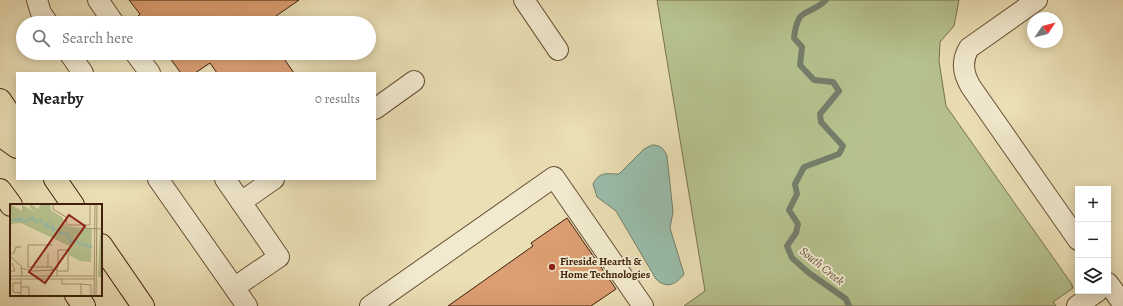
<!DOCTYPE html>
<meta charset="utf-8">
<style>
body{margin:0;font-family:Alegreya,serif;background:#f6f6f6;color:#222}
.controls{position:absolute;right:12px;bottom:12px;display:grid;overflow:hidden;border-radius:0px;box-shadow:0 2px 10px #0003}
.controls button{width:36px;height:36px;display:grid;place-items:center;padding:0;border:0;border-bottom:1px solid #e0e0e0;background:#fff;color:#222;font:20px sans-serif}
.compass{position:absolute;left:1027px;top:12px;width:36px;height:36px;border-radius:50%;background:#fff;box-shadow:0 2px 10px #0003;rotate:55deg}
.list{margin:0;padding:0;list-style:none}
h2{display:flex;justify-content:space-between;align-items:center;height:52px;margin:0;padding:0 16px;font-size:17px}
h2 small{font-size:13px;font-weight:400;color:#767676}
.icon{flex:none;width:22px;height:22px;fill:none;stroke:currentColor;stroke-width:2;stroke-linecap:round;stroke-linejoin:round}
.map{position:relative;flex:none;width:1123px;height:306px;overflow:hidden}
.search{position:absolute;background:#fff;box-shadow:0 2px 10px #0003;left:16px;top:16px;width:360px;height:44px;display:flex;align-items:center;gap:10px;box-sizing:border-box;padding:0 14px;border-radius:22px;color:#767676;font-size:15px}
.panel{position:absolute;background:#fff;box-shadow:0 2px 10px #0003;left:16px;top:72px;width:360px;height:108px;border-radius:0px}
.map>svg:first-child{display:block}
.green{fill:#b6c28e;stroke:#7a714d}
.water{fill:#99bdaa;stroke:#757e6b}
.lines{fill:none;stroke-linecap:round;stroke-linejoin:round}
.stream{stroke:#757e6b;stroke-width:6}
.building{fill:#dc9e72;stroke:#3f200c}
.minor-casing{stroke:#6a5036;stroke-width:22}
.major-casing{stroke:#3f200c;stroke-width:24}
.minor{stroke:#f2eacf;stroke-width:20}
.major{stroke:#ebdfb5;stroke-width:22}
.poi-dot{fill:#8f2418;stroke:#f2eacf;stroke-width:1.5}
.labels{text-anchor:middle;dominant-baseline:central;stroke-width:4;stroke-linejoin:round;paint-order:stroke}
.poi-label{font-size:11px;font-weight:bold;fill:#3f200c;stroke:#f2eacf;text-anchor:start}
.water-label{font-size:12px;font-style:italic;fill:#5a4f3b;stroke:#f2eacf}
.inset-river{fill:none;stroke:#99bdaa;stroke-width:2}
.inset-road{fill:none;stroke:#a69371;stroke-width:1}
.view{fill:#8f2418;fill-opacity:0.15;stroke:#8f2418;stroke-width:2}
.inset-edge{fill:none;stroke:#3f200c;stroke-width:2}
</style>
<div class="map">
<svg width="1123" height="306" viewBox="0 0 1123 306">
<rect width="100%" height="100%" fill="#ebdfb5"/>
<filter id="stains"><feTurbulence type="fractalNoise" baseFrequency=".005" numOctaves="4"/><feColorMatrix values="0 0 0 0 .2 0 0 0 0 .09 0 0 0 0 .02 0 0 0 .5 -.17"/></filter>
<radialGradient id="worn" r=".72"><stop offset=".6" stop-color="#630" stop-opacity="0"/><stop offset="1" stop-color="#630" stop-opacity=".3"/></radialGradient>
<!-- green -->
<path class="green" d="M657,0H959L954,26L940,42L939,61L946,106L1071,283L1073,288L1053,302L1056,306H684L705,291Z"/>
<!-- water -->
<path class="water" d="M652,145C661,145 664,149 667,156L673,212L670,228L684,274C676,285 666,289 656,279L616,211L597,197L593,184C600,171 606,174 619,174L644,149Z"/>
<g class="lines">
<!-- stream -->
<path class="stream" d="M826,0C808,18 798,4 794,38L802,47L800,65L814,80L833,82L839,91L820,114L821,122L843,146L839,154L804,167L795,184L797,194L789,210L798,224L796,233L787,246L792,258L809,273L846,299L849,306"/>
</g>
<!-- building -->
<g class="building">
<path d="M129,0H299L266,23H136L134,20L140,14Z"/>
<path d="M166,53H280L294,73H217L210,63L195,73H181Z"/>
<path d="M567,218L616,289L591,306H448L533,246L531,243Z"/>
</g>
<g class="lines">
<!-- minor casing -->
<g class="minor-casing">
<g id="minor">
<path d="M37,0L41,13L48,23"/>
<path d="M98,0L114,23"/>
<path d="M524,0L558,50"/>
<path d="M1037,0L969,48C961,61 963,74 971,87L1078,240"/>
<path d="M69,53L83,73"/>
<path d="M135,53L150,73"/>
<path d="M375,109L414,81"/>
<path d="M158,179L247,306"/>
<path d="M225,179L279,257L235,287"/>
<path d="M241,202L274,179"/>
<path d="M1108,283L1123,304"/>
<path d="M370,306L554,177L643,306"/>
<path d="M1077,306L1098,291"/>
</g>
</g>
<!-- major casing -->
<g class="major-casing">
<g id="major">
<path d="M0,100L17,125"/>
<path d="M0,130L7,140L17,147"/>
<path d="M55,179L73,205"/>
<path d="M0,190L11,205"/>
<path d="M101,245L143,306"/>
<path d="M76,295L84,306"/>
</g>
</g>
<!-- minor -->
<use href="#minor" class="minor"/>
<!-- major -->
<use href="#major" class="major"/>
</g>
<!-- markers -->
<circle class="poi-dot" cx="552" cy="267" r="4"/>
<g class="labels">
<!-- poi labels -->
<g class="poi-label">
<text x="560" y="261">Fireside Hearth &amp;<tspan x="560" dy="13">Home Technologies</tspan></text>
</g>
<!-- water labels -->
<g class="water-label">
<text transform="translate(822 266) rotate(39)">South Creek</text>
</g>
</g>
<!-- overview -->
<g transform="translate(10 204)">
<rect width="92" height="92" fill="#ebdfb5"/>
<path d="M0,0L12,7V1L25,8L20,4V0L28,5L30,1L25,0H40L41,6L52,13L56,22L82,25L81,58L70,57L59,51V42L11,19L1,20L0,26ZM90,26L92,38V73H88Z" fill="#b6c28e"/>
<path class="inset-river" d="M7,16L17,17L22,13L25,18L30,16L34,21L38,19L37,24L43,22V26L48,25L49,29L57,30L60,37L66,36L68,39L82,43M0,17L13,14"/>
<path class="inset-road" d="M43,0V5L56,13L57,21H80V0M73,22V24L92,25M0,50L4,49L6,43H11M0,52L11,62L12,72M17,63H42V66M18,63V41H42M38,63V50M11,64L21,67L47,66M0,67H5L2,59M47,67H58V46H48V63L47,65V72M0,72H84M0,75H85M52,75V80H71M11,83H19V92M11,89L3,88V79H11M11,92V75M71,92V80L81,81V92M84,92L85,0M86,92L87,0"/>
<path class="view" d="M59,11L75,22L35,79L19,68Z"/>
<rect width="92" height="92" class="inset-edge"/>
</g>
<rect width="100%" height="100%" filter="url(#stains)"/>
<rect width="100%" height="100%" fill="url(#worn)"/>
</svg>
<div class="controls">
<button>+</button>
<button>−</button>
<button><svg class="icon" aria-label="layers" viewBox="0 0 24 24"><path d="M12 4l9 5-9 5-9-5zM3 14l9 5 9-5"/></svg></button>
</div>
<svg class="compass" viewBox="-18 -18 36 36"><path d="M0-13l5 13h-10z" fill="#e53935"/><path d="M0 13l5-13h-10z" fill="#767676"/></svg>
<div class="search"><svg class="icon" aria-label="search" viewBox="0 0 24 24"><circle cx="10" cy="10" r="6"/><path d="M15 15l6 6"/></svg>Search here</div>
<section class="panel">
<h2>Nearby<small>0 results</small></h2>
<ul class="list">
</ul>
</section>
</div>
